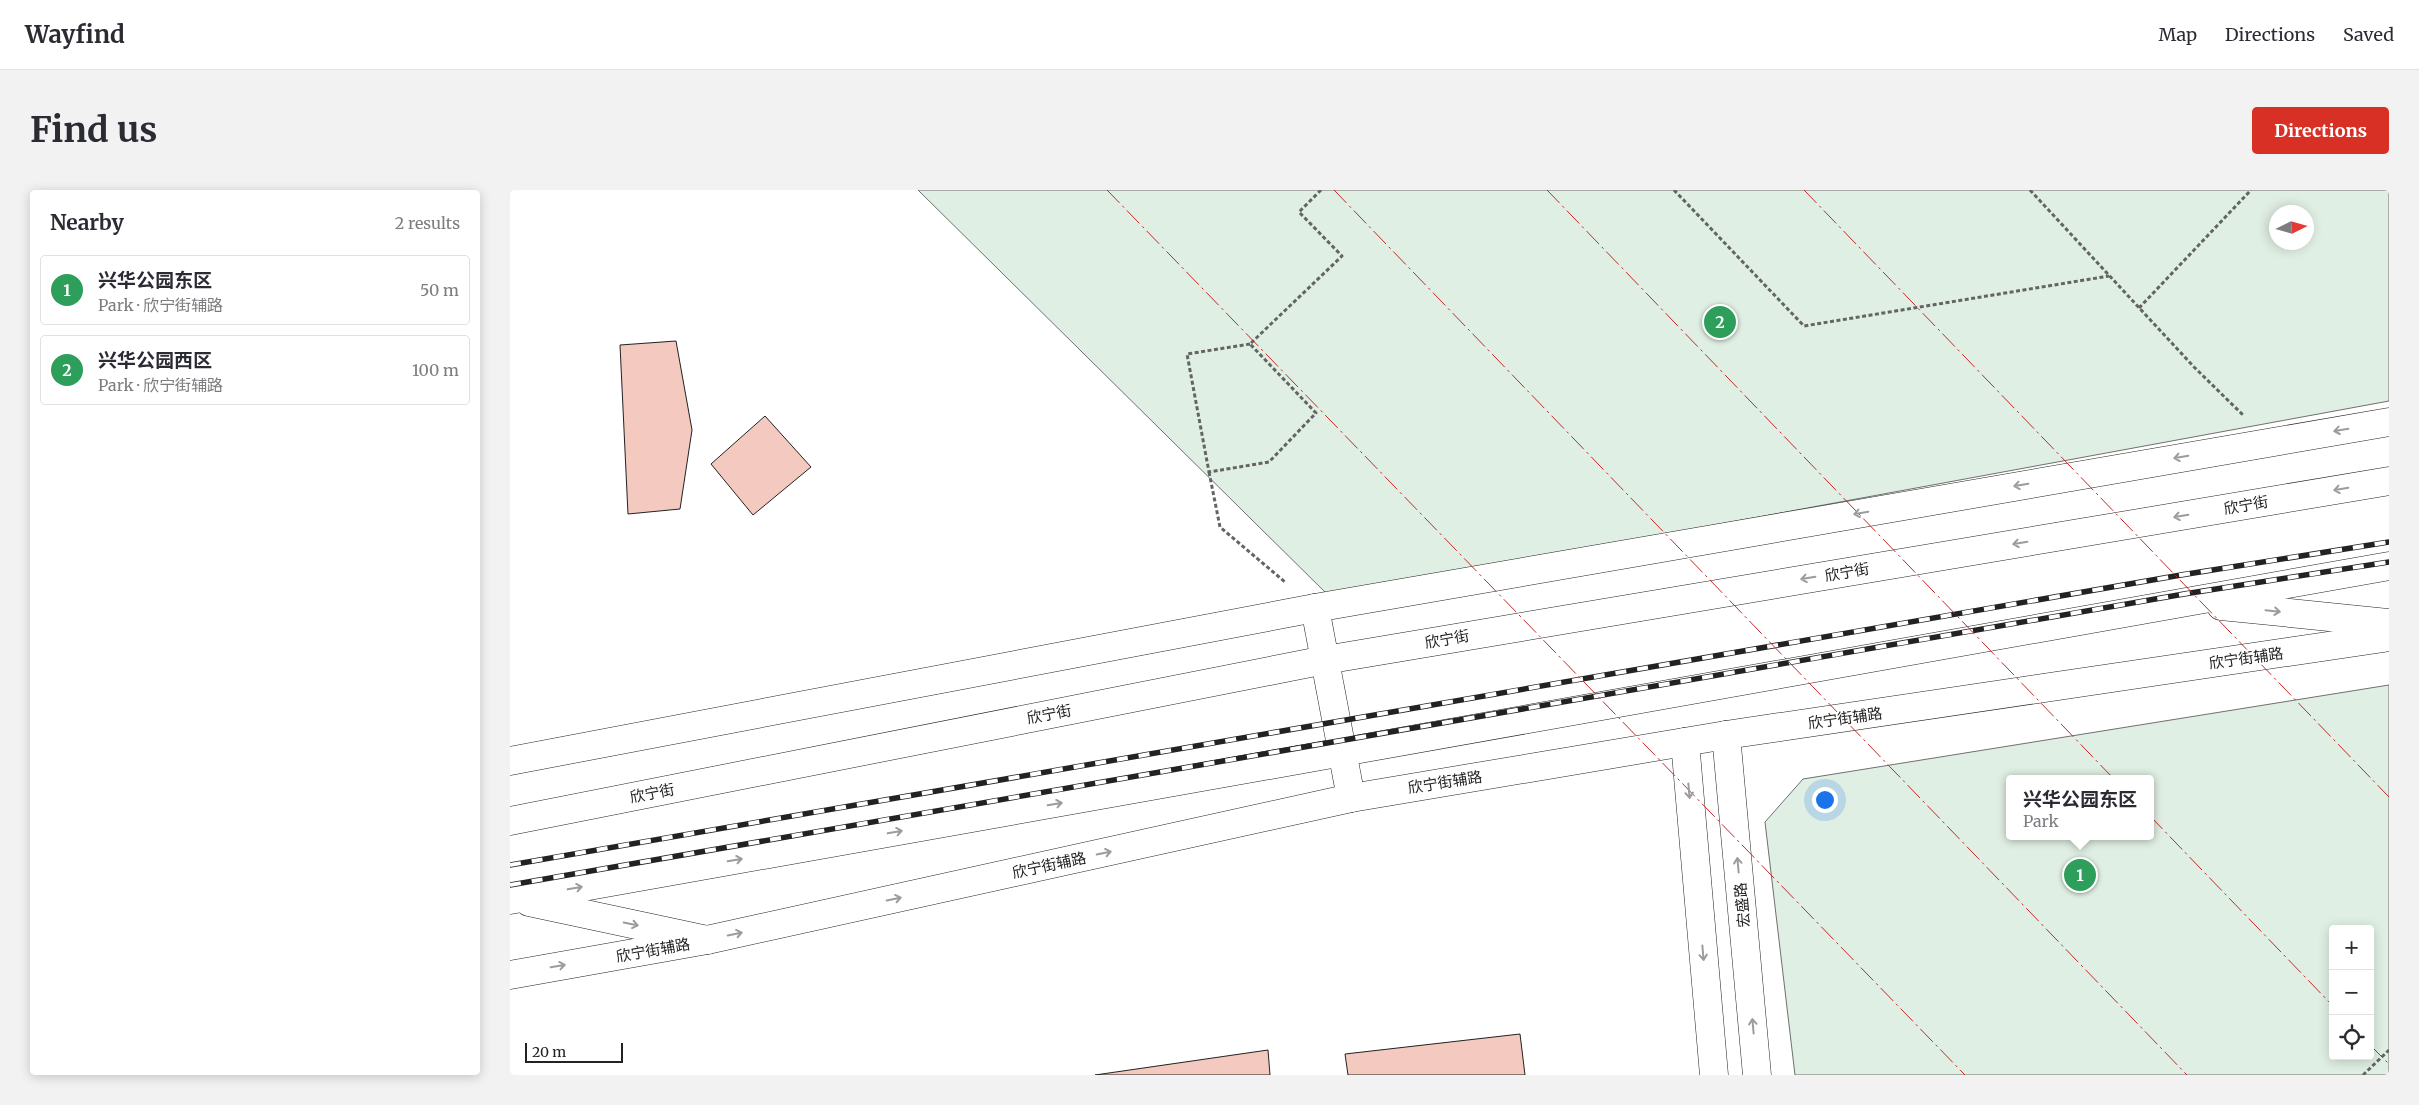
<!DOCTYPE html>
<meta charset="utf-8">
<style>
body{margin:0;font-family:Merriweather,"Noto Sans SC",serif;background:#f2f2f3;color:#2b2b33}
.controls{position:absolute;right:15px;bottom:15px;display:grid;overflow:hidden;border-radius:5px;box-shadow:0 2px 12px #0003}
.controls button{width:45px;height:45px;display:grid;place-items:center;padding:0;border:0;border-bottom:1px solid #e1e1e2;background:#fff;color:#2b2b33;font:25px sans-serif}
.compass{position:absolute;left:1759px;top:15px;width:45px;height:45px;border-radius:50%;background:#fff;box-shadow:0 2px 12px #0003;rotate:85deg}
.scale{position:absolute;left:15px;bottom:12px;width:98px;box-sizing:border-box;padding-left:5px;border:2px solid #222;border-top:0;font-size:14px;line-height:18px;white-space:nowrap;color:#222;-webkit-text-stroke:4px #fff;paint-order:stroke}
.you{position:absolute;left:1314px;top:609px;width:18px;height:18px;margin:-12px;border:4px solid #fff;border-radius:50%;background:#1a73e8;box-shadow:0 0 0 8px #1a73e833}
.badge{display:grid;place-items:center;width:32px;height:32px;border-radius:50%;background:#d93025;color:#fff;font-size:16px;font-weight:700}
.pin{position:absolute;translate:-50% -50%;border:2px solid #fff;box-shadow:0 1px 5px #0006}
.popup{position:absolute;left:1496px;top:585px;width:148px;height:65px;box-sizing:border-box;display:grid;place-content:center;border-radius:5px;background:#fff;filter:drop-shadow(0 1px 4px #0005);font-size:16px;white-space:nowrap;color:#7c7c81}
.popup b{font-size:19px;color:#2b2b33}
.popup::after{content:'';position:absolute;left:50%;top:100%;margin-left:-10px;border:10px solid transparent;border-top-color:#fff}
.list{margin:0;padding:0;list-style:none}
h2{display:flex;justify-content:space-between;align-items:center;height:65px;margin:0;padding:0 20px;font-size:21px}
h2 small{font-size:16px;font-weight:400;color:#7c7c81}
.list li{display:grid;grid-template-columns:32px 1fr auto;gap:15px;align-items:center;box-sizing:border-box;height:70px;margin:0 10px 10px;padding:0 10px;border:1px solid #e1e1e2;border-radius:5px}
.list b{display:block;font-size:19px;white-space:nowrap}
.list p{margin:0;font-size:16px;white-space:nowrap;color:#7c7c81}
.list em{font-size:16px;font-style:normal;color:#7c7c81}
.icon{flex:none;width:28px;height:28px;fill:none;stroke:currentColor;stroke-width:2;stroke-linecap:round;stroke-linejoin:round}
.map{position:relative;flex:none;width:1879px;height:885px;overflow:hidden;border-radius:5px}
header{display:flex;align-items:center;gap:30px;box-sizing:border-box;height:70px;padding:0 25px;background:#fff;border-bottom:1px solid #e1e1e2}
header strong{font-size:24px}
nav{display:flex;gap:28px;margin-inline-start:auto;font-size:18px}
.intro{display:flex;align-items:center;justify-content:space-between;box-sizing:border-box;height:120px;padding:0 30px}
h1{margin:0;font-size:35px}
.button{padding:12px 22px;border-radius:5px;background:#d93025;color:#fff;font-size:18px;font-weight:700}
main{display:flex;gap:30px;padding:0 30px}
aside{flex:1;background:#fff;border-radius:5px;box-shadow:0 2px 12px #0003}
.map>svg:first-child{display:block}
.green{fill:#e0efe3;stroke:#6f6f6f;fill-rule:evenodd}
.building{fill:#f3c9c0;stroke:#222}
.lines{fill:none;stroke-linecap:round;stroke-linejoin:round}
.tertiary-casing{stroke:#222;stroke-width:29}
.primary-casing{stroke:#222;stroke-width:29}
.path{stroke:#646464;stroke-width:3;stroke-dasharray:4 2.5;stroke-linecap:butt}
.tertiary{stroke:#fff;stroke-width:28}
.primary{stroke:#fff;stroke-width:28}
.rail-casing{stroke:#222;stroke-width:5.5}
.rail{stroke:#fff;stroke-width:4;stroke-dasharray:11;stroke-linecap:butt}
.power{stroke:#c62828;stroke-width:1;stroke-dasharray:18 4 2.5 4;stroke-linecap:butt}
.oneway{stroke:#9c9c9c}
.labels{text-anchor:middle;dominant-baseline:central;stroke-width:4;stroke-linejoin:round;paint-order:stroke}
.street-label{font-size:15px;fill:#222;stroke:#fff}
</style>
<header>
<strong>Wayfind</strong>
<nav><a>Map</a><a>Directions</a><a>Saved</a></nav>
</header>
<div class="intro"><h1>Find us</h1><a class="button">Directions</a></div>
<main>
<aside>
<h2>Nearby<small>2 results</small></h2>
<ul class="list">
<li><span class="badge" style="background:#2e9e5b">1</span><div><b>兴华公园东区</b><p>Park · 欣宁街辅路</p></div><em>50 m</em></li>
<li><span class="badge" style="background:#2e9e5b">2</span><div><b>兴华公园西区</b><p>Park · 欣宁街辅路</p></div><em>100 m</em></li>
</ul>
</aside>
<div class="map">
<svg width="1879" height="885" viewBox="0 0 1879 885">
<rect width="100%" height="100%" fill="#fff"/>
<!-- green -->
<g class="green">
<path d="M408,0H1879V211L819,406ZM1766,22H1796V52H1766Z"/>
<path d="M1879,495V885H1285L1255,632L1293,589ZM1500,589H1640V646H1500ZM1823,739H1860V866H1823Z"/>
</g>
<!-- building -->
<g class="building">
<path d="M166,151L182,240L170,319L118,324L110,155Z"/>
<path d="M255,226L301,277L243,325L201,274Z"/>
<path d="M1010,844L1015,885H838L835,864Z"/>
<path d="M758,860L760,885H585Z"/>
</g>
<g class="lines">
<!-- tertiary casing -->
<g class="tertiary-casing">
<g id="tertiary">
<path d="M805,418L841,608"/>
<path d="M1216,545L1247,885"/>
<path d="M1175,552L1204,885"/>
<path d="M0,571L805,418L1879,232"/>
<path d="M0,785L197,750L841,608L1216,545L1879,447"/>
</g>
</g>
<!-- primary casing -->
<g class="primary-casing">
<g id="primary">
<path d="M1711,416L1879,433"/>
<path d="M0,631L815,470L1879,291"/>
<path d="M0,710L1879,376"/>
<path d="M19,712L197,750"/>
</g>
</g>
<!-- path -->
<g class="path">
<path d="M1164,0L1294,136L1599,86"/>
<path d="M1520,0L1684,177L1734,226"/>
<path d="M1629,118L1741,0"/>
<path d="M740,154L677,164L699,282L759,272L806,223L740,154L832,66L789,22L811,0"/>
<path d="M699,282L710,337L775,392"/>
<path d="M1853,885L1879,860"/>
</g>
<!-- tertiary -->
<use href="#tertiary" class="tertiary"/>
<!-- primary -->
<use href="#primary" class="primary"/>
<!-- rail casing -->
<g class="rail-casing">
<g id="rail">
<path d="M0,675L1671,385L1879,352"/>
<path d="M0,695L1674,404L1879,372"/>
</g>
</g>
<!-- rail -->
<use href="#rail" class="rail"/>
<!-- power -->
<g class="power">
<path d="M597,0L1455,885"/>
<path d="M824,0L1677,885"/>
<path d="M1037,0L1604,589"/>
<path d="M1294,0L1879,607"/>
<path d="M1640,626L1823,816"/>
<path d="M1860,855L1879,874"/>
</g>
</g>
<!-- one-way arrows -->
<defs><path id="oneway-shaft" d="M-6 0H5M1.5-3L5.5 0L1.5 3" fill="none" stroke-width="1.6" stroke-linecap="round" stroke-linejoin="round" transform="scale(1.25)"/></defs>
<g class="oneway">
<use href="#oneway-shaft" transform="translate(1831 240) rotate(171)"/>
<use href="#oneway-shaft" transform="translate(1671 267) rotate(170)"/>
<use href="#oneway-shaft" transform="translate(1511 295) rotate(170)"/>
<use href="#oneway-shaft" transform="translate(1831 299) rotate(170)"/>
<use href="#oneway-shaft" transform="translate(1351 323) rotate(170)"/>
<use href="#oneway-shaft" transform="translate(1671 326) rotate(170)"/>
<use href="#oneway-shaft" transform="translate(1510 353) rotate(170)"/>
<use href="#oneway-shaft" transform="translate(1298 388) rotate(170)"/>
<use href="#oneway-shaft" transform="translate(1763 421) rotate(6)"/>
<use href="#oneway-shaft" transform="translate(1179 601) rotate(85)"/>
<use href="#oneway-shaft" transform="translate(545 614) rotate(-10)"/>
<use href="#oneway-shaft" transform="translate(385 642) rotate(-10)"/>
<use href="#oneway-shaft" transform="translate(594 663) rotate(-12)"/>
<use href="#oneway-shaft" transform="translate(225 670) rotate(-10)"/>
<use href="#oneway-shaft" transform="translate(1228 675) rotate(-95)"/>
<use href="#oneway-shaft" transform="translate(65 698) rotate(-10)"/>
<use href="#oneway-shaft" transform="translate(384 709) rotate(-12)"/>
<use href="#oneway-shaft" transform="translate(121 734) rotate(12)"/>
<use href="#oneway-shaft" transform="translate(225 744) rotate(-12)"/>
<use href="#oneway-shaft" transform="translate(1193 763) rotate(85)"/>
<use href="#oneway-shaft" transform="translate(48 776) rotate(-10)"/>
<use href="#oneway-shaft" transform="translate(1243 836) rotate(-95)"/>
</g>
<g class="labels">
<!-- street labels -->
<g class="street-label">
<text transform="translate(1736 315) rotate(-10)">欣宁街</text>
<text transform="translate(1337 382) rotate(-10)">欣宁街</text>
<text transform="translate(937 449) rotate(-10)">欣宁街</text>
<text transform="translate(1736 468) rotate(-8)">欣宁街辅路</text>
<text transform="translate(539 524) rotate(-11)">欣宁街</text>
<text transform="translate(1335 528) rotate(-8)">欣宁街辅路</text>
<text transform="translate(935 592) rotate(-9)">欣宁街辅路</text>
<text transform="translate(142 603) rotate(-11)">欣宁街</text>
<text transform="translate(539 675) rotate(-12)">欣宁街辅路</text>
<text transform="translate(1232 715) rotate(-95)">宏盛路</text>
<text transform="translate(143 760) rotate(-10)">欣宁街辅路</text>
</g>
</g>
</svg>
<div class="controls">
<button>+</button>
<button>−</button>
<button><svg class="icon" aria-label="locate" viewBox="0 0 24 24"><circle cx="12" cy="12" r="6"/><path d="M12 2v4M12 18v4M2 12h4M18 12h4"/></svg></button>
</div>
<svg class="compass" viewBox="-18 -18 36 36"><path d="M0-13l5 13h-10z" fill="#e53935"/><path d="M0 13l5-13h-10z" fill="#7c7c81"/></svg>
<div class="scale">20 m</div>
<div class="you"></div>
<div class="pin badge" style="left:1570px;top:685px;background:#2e9e5b">1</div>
<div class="popup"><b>兴华公园东区</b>Park</div>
<div class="pin badge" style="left:1210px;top:132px;background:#2e9e5b">2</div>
</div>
</main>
